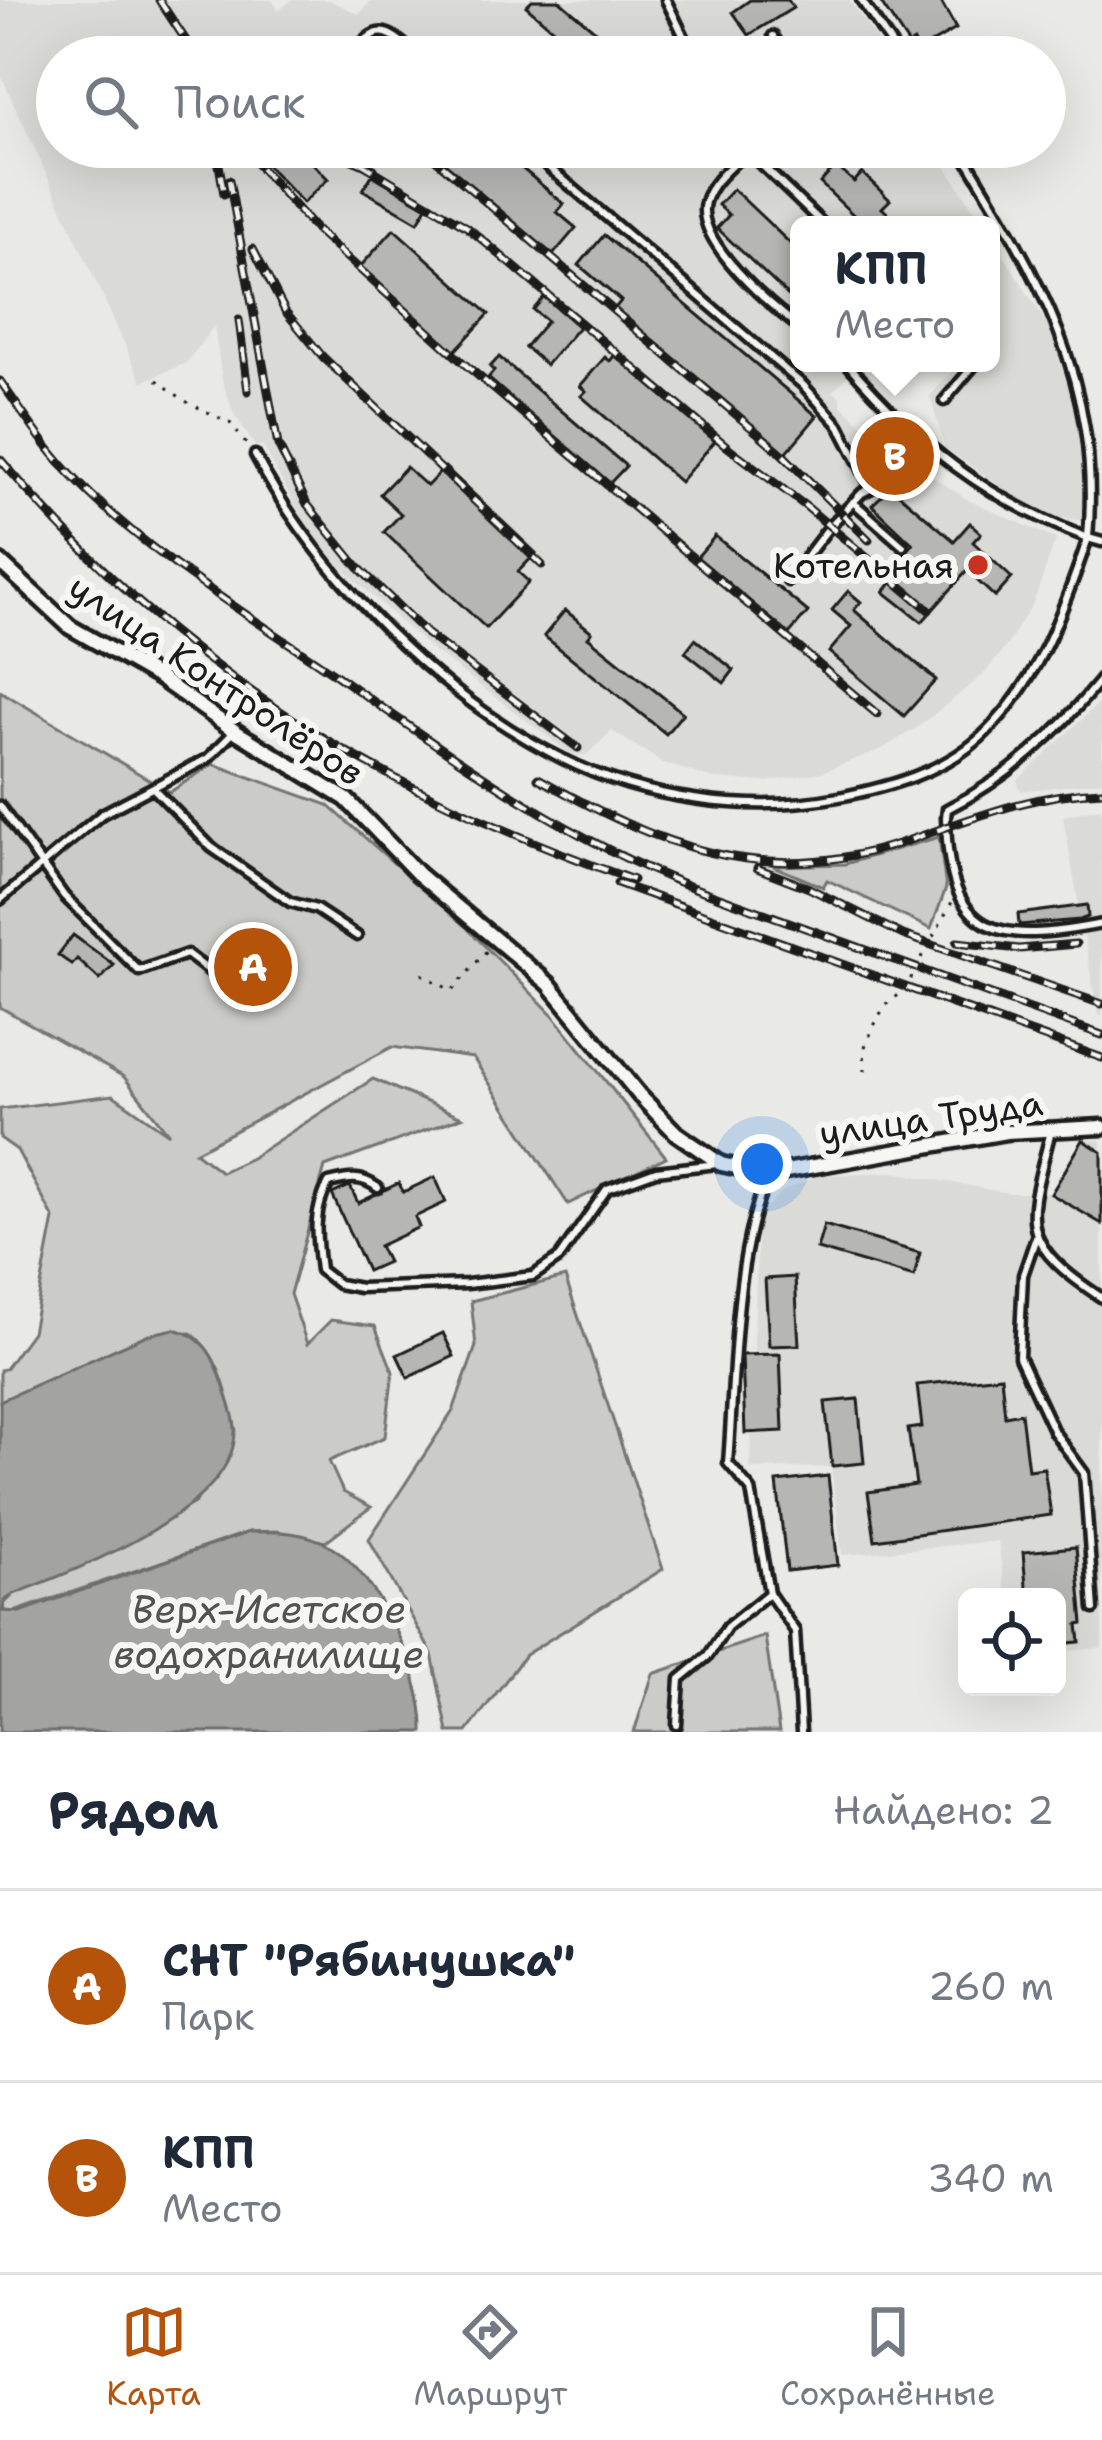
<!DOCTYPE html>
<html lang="ru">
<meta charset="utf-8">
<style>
body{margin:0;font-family:"Shantell Sans",sans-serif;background:#f2f2f3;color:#1f2937}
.controls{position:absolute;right:36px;bottom:36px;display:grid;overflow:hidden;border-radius:18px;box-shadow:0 12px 48px #0002}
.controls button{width:108px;height:108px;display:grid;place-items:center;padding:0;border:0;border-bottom:3px solid #e0e1e3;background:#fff;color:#1f2937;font:60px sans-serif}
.you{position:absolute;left:762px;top:1164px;width:42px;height:42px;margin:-30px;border:9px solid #fff;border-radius:50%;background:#1a73e8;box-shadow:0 0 0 18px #1a73e833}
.badge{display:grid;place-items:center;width:78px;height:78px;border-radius:50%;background:#b45309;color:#fff;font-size:39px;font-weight:700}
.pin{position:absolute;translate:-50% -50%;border:6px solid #fff;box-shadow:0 3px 12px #0006}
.popup{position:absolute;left:790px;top:216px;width:210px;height:156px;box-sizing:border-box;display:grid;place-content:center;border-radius:18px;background:#fff;filter:drop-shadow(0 3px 9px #0005);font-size:39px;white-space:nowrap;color:#747a83}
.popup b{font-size:45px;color:#1f2937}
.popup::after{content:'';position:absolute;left:50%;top:100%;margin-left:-24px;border:24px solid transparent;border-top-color:#fff}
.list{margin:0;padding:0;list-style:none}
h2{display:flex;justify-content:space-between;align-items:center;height:156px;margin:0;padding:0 48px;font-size:51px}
h2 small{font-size:39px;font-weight:400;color:#747a83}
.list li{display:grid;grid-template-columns:78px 1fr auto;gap:36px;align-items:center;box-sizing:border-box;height:192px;padding:0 48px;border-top:3px solid #e0e1e3}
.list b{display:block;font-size:45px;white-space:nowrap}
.list p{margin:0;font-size:39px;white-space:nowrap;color:#747a83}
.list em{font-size:39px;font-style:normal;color:#747a83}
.icon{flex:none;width:66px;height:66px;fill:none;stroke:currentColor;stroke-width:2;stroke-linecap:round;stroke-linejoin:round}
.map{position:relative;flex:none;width:1102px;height:1732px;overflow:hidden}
.search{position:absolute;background:#fff;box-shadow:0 12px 48px #0002;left:36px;right:36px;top:36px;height:132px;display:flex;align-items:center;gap:30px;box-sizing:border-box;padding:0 42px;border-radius:66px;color:#747a83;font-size:45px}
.sheet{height:540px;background:#fff}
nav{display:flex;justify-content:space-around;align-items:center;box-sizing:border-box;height:168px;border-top:3px solid #e0e1e3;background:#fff;font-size:33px;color:#747a83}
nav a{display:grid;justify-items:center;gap:6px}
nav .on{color:#b45309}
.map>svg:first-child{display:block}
.built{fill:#dadad6}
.green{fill:#cbcbc7;stroke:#747472;stroke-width:3}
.water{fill:#a3a3a1;stroke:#6d6d6c;stroke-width:3}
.building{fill:#b6b6b3;stroke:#1c1c1c;stroke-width:3}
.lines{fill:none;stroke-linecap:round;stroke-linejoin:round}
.service-casing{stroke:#1c1c1c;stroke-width:15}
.minor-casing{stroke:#1c1c1c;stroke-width:21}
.path{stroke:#1c1c1c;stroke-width:3;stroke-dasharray:3 9;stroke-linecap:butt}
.service{stroke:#f6f6f2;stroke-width:6}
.minor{stroke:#f6f6f2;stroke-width:12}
.rail-casing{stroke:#1c1c1c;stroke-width:9}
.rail{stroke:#f6f6f2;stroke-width:4.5;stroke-dasharray:14;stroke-linecap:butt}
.poi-dot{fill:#c8321e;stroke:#f6f6f2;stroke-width:4.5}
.labels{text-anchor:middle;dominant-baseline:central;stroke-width:12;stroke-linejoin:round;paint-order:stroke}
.poi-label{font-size:36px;fill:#1c1c1c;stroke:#f6f6f2;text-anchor:end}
.street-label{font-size:36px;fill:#1c1c1c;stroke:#f6f6f2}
.water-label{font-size:39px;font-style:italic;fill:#525251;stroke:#f6f6f2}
</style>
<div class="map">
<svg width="1102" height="1732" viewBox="0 0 1102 1732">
<rect width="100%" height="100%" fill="#e9e9e5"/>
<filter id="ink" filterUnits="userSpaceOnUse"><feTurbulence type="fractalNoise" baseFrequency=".00833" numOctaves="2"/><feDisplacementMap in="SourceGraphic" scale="24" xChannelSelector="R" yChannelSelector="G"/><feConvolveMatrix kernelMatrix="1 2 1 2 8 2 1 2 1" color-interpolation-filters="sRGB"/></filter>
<g filter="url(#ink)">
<!-- built -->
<g class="built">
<path d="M0,0H272L279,11L291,0H329L359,14L372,0H849L889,57H57V147H940L943,162L984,225H799V363H860L833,391L841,398V405L888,449L893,445L917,467L972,502L1056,539L1034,601L1008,644L983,675L918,727L882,749L822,772L766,782L714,779L663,763L612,731L586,755L571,754L427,646L340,566L308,528L262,445L255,446L233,412L222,379L214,326L186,363L142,382L0,73Z"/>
<path d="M991,235L1065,353L1084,421L1086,476L1081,520L1058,518L1034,509L945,448L930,396L959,363H991Z"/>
<path d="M1102,700V781L1021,791L1017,781Z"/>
<path d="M1100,808L1102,814V1016L1098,1015L1063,816Z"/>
<path d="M1083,1140H1102V1648L1057,1652V1597H1006L998,1541L842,1555L831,1467L750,1469L758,1218L781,1192L819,1175L893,1172L1008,1193H1051Z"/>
</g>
<!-- green -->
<g class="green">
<path d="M0,691L170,792L213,764L328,805L467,928L554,1016L666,1157L568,1204L473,1058L392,1047L195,1152L221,1172L251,1158L373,1079L462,1117L325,1167L290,1294L307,1344L331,1320L375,1326L393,1372L385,1437L329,1461L343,1492L371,1507L325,1542L277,1531L249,1532L8,1614L2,1606L14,1594L118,1548L196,1502L236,1431C227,1395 221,1356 191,1333L147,1335L0,1401V1370L5,1369L32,1332L54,1219L17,1150L0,1138V1109L113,1095L169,1134L124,1077L0,1007Z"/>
<path d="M939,837L946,888L931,929L827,880L823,887L773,866L845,864Z"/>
<path d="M565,1277L663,1569L525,1655L467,1732H448L432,1654L369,1539L453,1411L476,1346L471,1301Z"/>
<path d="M765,1636L779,1732H634L653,1674Z"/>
</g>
<!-- water -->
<path class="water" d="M174,1329C205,1336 215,1358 224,1387C228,1400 236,1418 235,1432C234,1511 76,1570 14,1594L4,1601L3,1611L20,1612L249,1532C276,1531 306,1531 330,1546C378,1573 425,1678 423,1732H0V1401L147,1335Z"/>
<!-- building -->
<g class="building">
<path d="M532,0H559L599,34L582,54L526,6Z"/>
<path d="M750,0H788L793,8L749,35L733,12Z"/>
<path d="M879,0H940L956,29L930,44L939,57H925L914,42L909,45Z"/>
<path d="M273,147H297L328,179L303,203L261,159Z"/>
<path d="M426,147H497L564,204L557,212L576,228L553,255Z"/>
<path d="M836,166L854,182L862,173L890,200L882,208L891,216L883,225H864L820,183Z"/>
<path d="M372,175L427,207L418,222L363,190Z"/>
<path d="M733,189L799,252V306L717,228L729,215L718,205Z"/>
<path d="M394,229L489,314L454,352L360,267Z"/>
<path d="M604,235L817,416L786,453L615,308L621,301L579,265Z"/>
<path d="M544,297L579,327L546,365L525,347L547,321L533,310Z"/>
<path d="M615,355L715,441L680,482L581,396L586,391L580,386L605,357L610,361Z"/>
<path d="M499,357L626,466L610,483L488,378L494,371L490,367Z"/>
<path d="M406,467L427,486L445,467L536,553L518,572L529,582L486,628L384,532L401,514L380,494Z"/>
<path d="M891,487L954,541L970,523L981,533L973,542L1012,578L995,597L967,571L922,622L884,592L906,564L900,560L913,544L872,505Z"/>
<path d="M715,536L808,612L789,634L697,557Z"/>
<path d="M848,591L861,602L854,610L936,680L904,716L829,652L851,626L832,610Z"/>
<path d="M565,610L592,632L588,637L683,713L666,734L544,636Z"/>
<path d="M695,639L734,670L724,683L685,652Z"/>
<path d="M1087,905L1088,917L1080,920L1019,925L1018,914Z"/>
<path d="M73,935L114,965L100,980L77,959L72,965L58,955Z"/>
<path d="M1083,1140L1102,1152V1224L1051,1194Z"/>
<path d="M435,1177L446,1202L415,1217L419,1227L379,1246L387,1262L367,1271L332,1194L350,1186L358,1203L399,1183L403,1192Z"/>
<path d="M824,1225L920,1253L914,1277L817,1249Z"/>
<path d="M795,1277L799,1345L769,1346L765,1279Z"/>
<path d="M443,1333L454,1356L408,1378L397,1355Z"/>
<path d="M780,1354L783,1431L745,1433L742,1355Z"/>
<path d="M1001,1376L1005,1416L1021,1413L1028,1470L1044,1468L1051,1515L875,1540L868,1492L916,1485L908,1429L922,1427L917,1385Z"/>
<path d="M858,1399L864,1463L832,1466L825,1402Z"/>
<path d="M828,1476L838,1565L787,1571L777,1482Z"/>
<path d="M1076,1547L1083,1624L1078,1625L1080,1642L1057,1644V1597H1027L1023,1552Z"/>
</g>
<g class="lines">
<!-- service casing -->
<g class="service-casing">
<g id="service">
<path d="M666,0L694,57"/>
<path d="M861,0L900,57"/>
<path d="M773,36L788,57"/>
<path d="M350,57C380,20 386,29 419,57"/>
<path d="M525,147L803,385L839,425L871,487"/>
<path d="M959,147C1037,274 1102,379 1088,538L1102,542"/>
<path d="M799,327C770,305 694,241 705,202C711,181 733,165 747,151L824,225"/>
<path d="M944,401L976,363"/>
<path d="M255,455C318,575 440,698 563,759C645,800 750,814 839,797C889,787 943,772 981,737C1038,684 1064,609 1088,538C984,498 919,446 847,363"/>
<path d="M853,502L903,546"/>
<path d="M788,581L830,526L862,493L937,454"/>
<path d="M1102,678C1058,732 1009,778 947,809L946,817C948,940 998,944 1102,924"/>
<path d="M154,789L211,847L290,902L316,909L357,936"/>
<path d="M0,806L64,896L139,971L187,954L225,983"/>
<path d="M0,900L102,814L207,759L235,731"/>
<path d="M1051,1131C1028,1222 1014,1240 1102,1298"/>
<path d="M768,1177C733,1253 735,1378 728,1463L751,1490L769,1593L795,1631L801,1732"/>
<path d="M378,1188C361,1175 349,1178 329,1183C312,1212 316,1238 320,1270L338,1284L360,1288L467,1284L533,1276L559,1258L607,1189L656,1171L717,1164"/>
<path d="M1037,1234L1023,1275L1019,1357L1054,1432L1084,1473L1094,1609"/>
<path d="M677,1725L680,1679L708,1656L727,1627L769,1593"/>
</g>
</g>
<!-- minor casing -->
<g class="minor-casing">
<path id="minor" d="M0,562L70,627L158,677L235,731L346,799L418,874L549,984L640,1096L676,1133L721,1164L769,1174L1006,1132L1102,1127"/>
</g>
<!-- path -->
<g class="path">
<path d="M157,380L185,401L230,423L250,449"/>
<path d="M422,974L452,991L489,948"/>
<path d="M865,1071L864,1049L875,1024L885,1005L904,991L953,900"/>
</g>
<!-- service -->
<use href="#service" class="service"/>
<!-- minor -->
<use href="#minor" class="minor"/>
<!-- rail casing -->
<g class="rail-casing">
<g id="rail">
<path d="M159,0L197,57"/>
<path d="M216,147L224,194"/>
<path d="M242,147L315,229L468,367L877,714"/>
<path d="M322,147L374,169"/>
<path d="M421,147L780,452L869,540"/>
<path d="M361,163L467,227L729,448L808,508L929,610"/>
<path d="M229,180L278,445L307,504L358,567L427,634L578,748"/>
<path d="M253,249L285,311L323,357L542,565"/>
<path d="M239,320L248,391"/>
<path d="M0,381C25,416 48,452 79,483C155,560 254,618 343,680C454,758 562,836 689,886L1102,1035"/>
<path d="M0,459C185,676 367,784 633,880"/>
<path d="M538,778C657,845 761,888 898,844C966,821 1028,794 1102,791"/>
<path d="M757,868L809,888L903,935L1102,1004"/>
<path d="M617,883L1102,1058"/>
<path d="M957,942L1019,949L1076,944"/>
</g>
</g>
<!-- rail -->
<use href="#rail" class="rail"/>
</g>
</g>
<!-- markers -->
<circle class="poi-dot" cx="978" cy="565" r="12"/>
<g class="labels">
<!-- poi labels -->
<g class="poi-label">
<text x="954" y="565">Котельная</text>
</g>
<!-- street labels -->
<g class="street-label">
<text transform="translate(216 680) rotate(34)">улица Контролёров</text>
<text transform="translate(931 1118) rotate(-8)">улица Труда</text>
</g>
<!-- water labels -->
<g class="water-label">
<text x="269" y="1609">Верх-Исетское<tspan x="269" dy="45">водохранилище</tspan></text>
</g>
</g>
</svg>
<div class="controls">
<button><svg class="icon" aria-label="locate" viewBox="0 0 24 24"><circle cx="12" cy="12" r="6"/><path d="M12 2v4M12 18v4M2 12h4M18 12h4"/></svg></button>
</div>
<div class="you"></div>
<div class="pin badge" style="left:253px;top:967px">A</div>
<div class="pin badge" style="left:895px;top:456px">B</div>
<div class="popup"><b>КПП</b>Место</div>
<div class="search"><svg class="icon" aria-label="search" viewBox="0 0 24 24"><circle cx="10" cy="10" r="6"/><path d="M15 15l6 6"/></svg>Поиск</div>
</div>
<section class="sheet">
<h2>Рядом<small>Найдено: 2</small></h2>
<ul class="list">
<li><span class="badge">A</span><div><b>СНТ &quot;Рябинушка&quot;</b><p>Парк</p></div><em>260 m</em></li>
<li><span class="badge">B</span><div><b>КПП</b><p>Место</p></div><em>340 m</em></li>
</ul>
</section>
<nav>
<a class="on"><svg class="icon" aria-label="map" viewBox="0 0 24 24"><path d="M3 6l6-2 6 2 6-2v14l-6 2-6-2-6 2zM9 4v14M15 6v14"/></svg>Карта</a>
<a><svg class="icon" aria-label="directions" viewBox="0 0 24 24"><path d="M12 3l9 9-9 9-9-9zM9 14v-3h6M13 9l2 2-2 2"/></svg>Маршрут</a>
<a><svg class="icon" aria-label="saved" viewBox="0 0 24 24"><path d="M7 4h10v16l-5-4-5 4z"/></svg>Сохранённые</a>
</nav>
